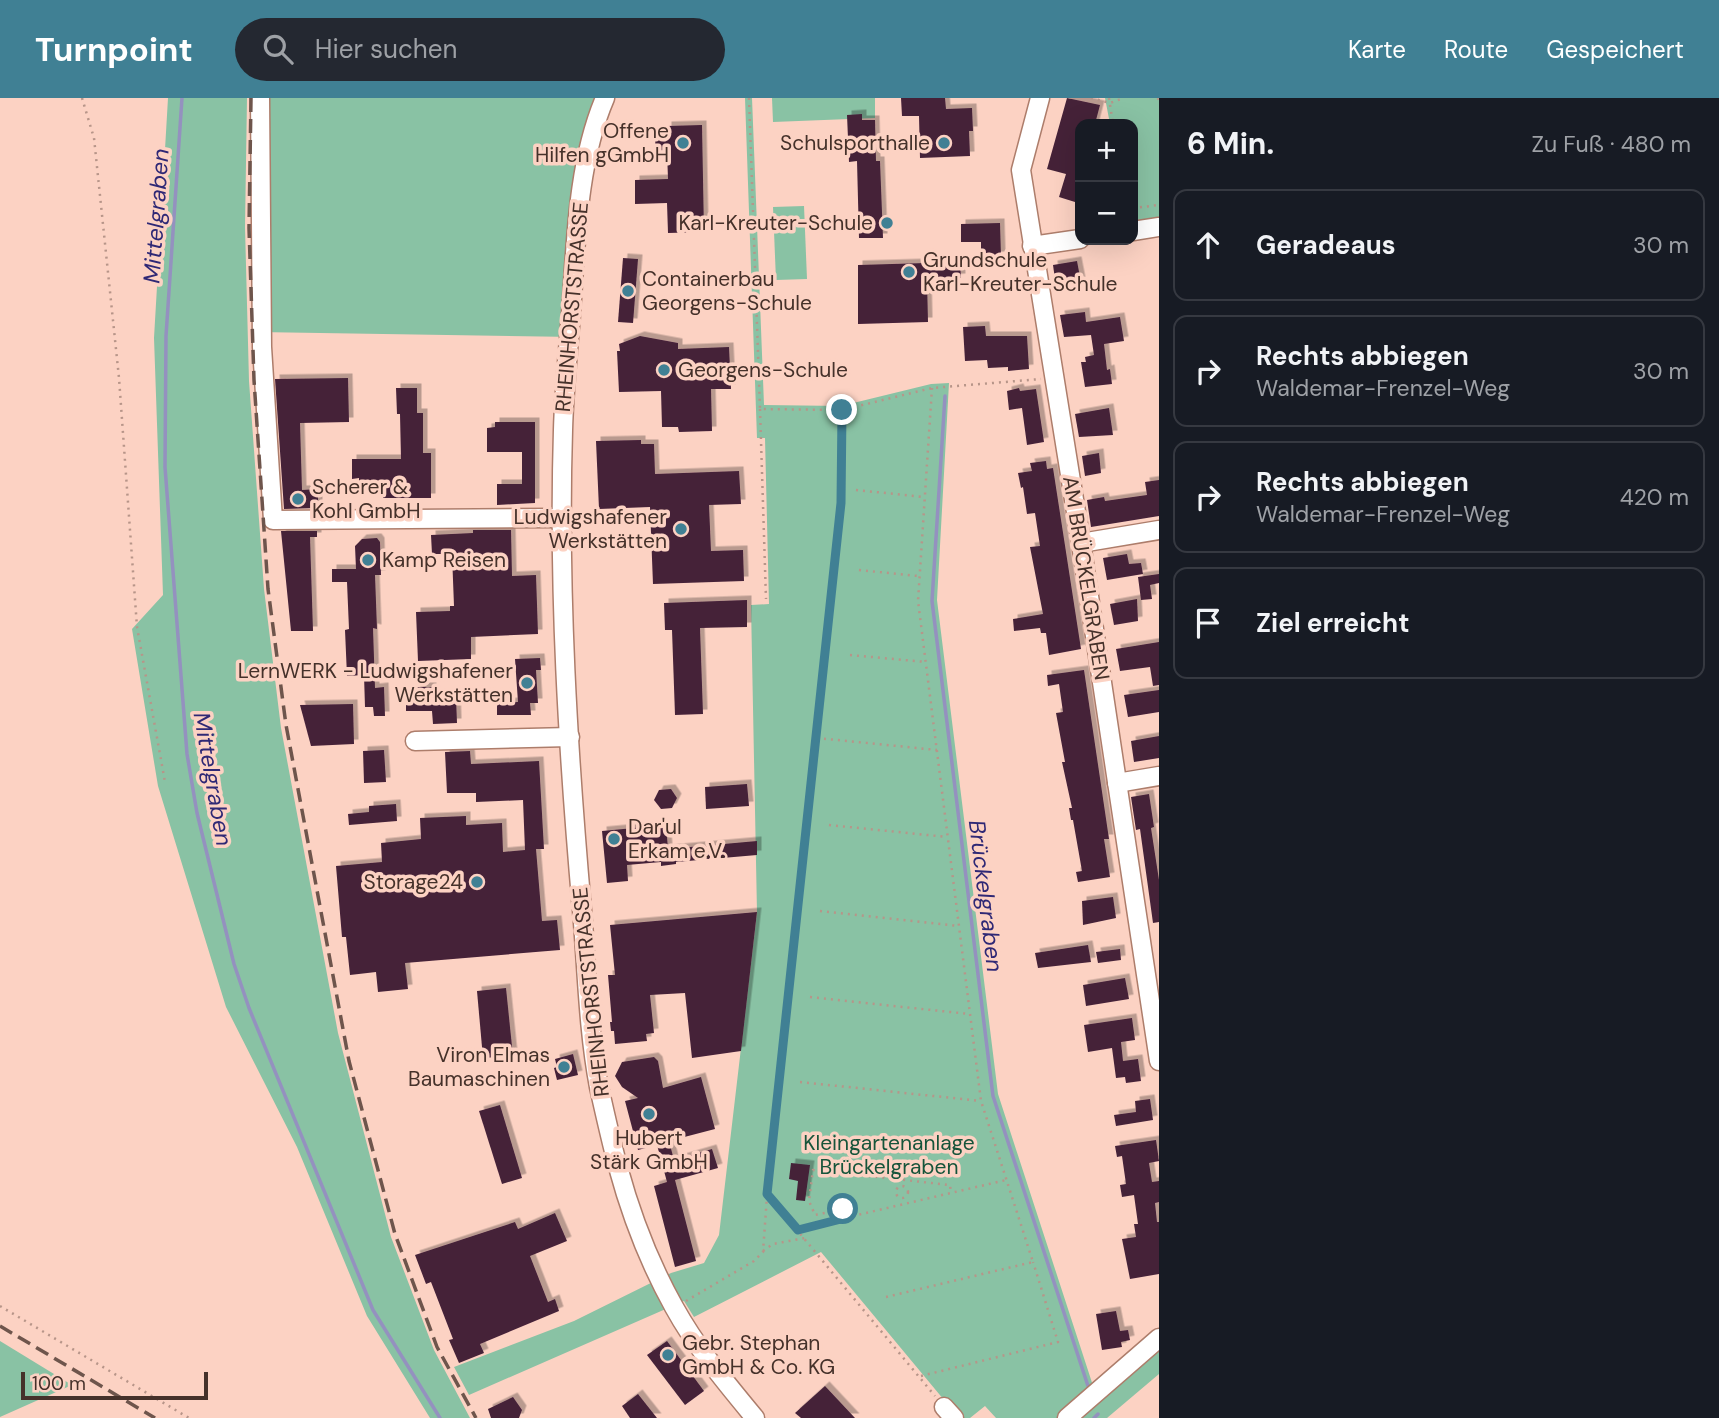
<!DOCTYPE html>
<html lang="de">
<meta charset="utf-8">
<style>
body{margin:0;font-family:"DM Sans",sans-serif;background:#242831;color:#f1f3f6}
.controls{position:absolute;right:21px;top:21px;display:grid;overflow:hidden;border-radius:14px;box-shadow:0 7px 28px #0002}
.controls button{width:63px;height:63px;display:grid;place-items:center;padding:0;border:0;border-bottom:2px solid #363941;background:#171b24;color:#f1f3f6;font:35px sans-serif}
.scale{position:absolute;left:21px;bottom:18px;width:187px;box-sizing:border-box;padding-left:7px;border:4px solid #45312a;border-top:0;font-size:19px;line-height:24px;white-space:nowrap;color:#45312a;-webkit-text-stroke:5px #fcd2c3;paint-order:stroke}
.stop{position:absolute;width:21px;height:21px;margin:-16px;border:5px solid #408094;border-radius:50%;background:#fff}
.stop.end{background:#408094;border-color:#fff;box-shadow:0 2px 7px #0008}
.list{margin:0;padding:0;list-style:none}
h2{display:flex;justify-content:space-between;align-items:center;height:91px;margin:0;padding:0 28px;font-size:30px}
h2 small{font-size:23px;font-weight:400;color:#9ea1a6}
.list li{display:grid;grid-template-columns:46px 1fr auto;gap:21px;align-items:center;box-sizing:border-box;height:112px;margin:0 14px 14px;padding:0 14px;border:2px solid #363941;border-radius:14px}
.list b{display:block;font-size:26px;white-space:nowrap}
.list p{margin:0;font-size:23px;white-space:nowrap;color:#9ea1a6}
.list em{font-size:23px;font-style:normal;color:#9ea1a6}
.icon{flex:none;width:38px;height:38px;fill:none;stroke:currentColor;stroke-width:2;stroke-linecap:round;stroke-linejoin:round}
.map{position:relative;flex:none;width:1159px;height:1320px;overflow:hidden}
header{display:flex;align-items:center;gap:42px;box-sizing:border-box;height:98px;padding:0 35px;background:#408094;color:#fff}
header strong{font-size:33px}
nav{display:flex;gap:38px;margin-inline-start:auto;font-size:24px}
.search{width:490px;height:63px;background:#242831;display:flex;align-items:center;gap:18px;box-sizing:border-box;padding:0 24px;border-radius:38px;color:#9ea1a6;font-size:26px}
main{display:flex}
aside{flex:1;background:#171b24}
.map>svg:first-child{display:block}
.green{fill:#89c2a4}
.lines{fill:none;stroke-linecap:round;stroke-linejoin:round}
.stream{stroke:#9491bf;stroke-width:3.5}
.building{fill:#452139;filter:url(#shadow)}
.minor-casing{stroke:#ad7d6b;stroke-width:21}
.path{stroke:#b79589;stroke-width:2.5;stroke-dasharray:2 5;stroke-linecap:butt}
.minor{stroke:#fff;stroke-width:18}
.rail{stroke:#6e554c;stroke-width:3.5;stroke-dasharray:14 7;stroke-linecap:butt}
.route{stroke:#408094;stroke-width:9}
.poi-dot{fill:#408094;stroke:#fcd2c3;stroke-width:2.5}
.labels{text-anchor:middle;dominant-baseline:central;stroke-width:7;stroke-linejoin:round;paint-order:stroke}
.poi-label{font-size:21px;fill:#45312a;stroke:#fcd2c3;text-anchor:end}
.street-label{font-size:21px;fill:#45312a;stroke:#fcd2c3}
.park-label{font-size:21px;fill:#16543a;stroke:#fcd2c3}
.water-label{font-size:23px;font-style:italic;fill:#2f2875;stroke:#fcd2c3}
</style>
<header>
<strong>Turnpoint</strong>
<div class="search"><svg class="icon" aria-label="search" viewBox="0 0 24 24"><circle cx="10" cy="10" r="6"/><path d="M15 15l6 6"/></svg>Hier suchen</div>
<nav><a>Karte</a><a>Route</a><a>Gespeichert</a></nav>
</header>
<main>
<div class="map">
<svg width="1159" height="1320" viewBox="0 0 1159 1320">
<defs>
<filter id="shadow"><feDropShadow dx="4.5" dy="-4.5" stdDeviation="0" flood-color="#0004"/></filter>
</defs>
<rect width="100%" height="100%" fill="#fcd2c3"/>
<!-- green -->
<g class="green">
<path d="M168,0H247L245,129L249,283L264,491L281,630L338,935L391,1139L434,1252L470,1320H430L367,1218L297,1049L226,909L158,688L132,531L163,497L154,240Z"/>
<path d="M255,0H612C582,68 583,165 576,239L257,234Z"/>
<path d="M745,0H752L764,307L841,308L931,286L949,285L937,502L998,996L1097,1300L1159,1246V1276L1107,1320H996L985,1308L970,1320H959L821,1154L694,1219L684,1203L469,1297L454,1269L574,1223L671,1175L704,1165L719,1137L757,814L751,507L769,506L765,340H757Z"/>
<path d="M772,0H875V20L773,24Z"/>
<path d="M1105,0H1159V123L1133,127V26H1110Z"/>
<path d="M804,108L807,181L776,182L773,109Z"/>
<path d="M0,1243L72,1287L0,1319Z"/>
</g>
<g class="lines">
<!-- stream -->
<g class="stream">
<path d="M182,0L166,238L165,369L187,656L197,715L234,866L249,910L373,1212L440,1320"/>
<path d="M945,298L932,503L993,998L1088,1288"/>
<path d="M1094,1320L1098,1316"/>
</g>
</g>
<!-- building -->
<g class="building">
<path d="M901,0H945L946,11L972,10L973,33H969L970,58L920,60L919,18H902Z"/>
<path d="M1067,0L1100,7L1095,26H1080V87L1075,104L1059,99L1066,76L1047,71Z"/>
<path d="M862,16V22H875L876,63H880L883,140H859L857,63L849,64L847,17Z"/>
<path d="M702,27L704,134L668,135L667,105L635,106V82L668,81L667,53H656L655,41H667V28Z"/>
<path d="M1000,125L1001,158L981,159V144H961V126Z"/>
<path d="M623,160L638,161L633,225L618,224Z"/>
<path d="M1077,163L1081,184L1056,188L1053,167Z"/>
<path d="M960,164L961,180L927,182L928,224L858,226V167Z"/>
<path d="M1085,214L1086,224L1120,219L1124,243L1104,246L1107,272L1110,271L1112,286L1085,289L1081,264H1086L1085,259L1094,257L1091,237L1064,239L1060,217Z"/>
<path d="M985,228L986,238H1027L1029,271L1008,273V269L988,270L987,262L965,263L963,229Z"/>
<path d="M640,238L678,245V251L729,249L731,291H711L712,333L679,334L678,329H662L661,293L619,294L617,253H620L619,246Z"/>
<path d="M348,280L349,324L300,325L302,392L318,391V410L284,411L275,281Z"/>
<path d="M396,290H417V315H423V355H431V400H383V394H359V380L352,381V361H401L400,316H397Z"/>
<path d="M1019,290L1020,293L1036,291L1044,344L1027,347L1022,310L1009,312L1007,293Z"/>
<path d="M1109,310L1113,337L1079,339L1075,316Z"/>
<path d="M495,324H535V405L497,407V386H522V354H487V330L495,329Z"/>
<path d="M641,342V346H654L655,376L739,373L741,406L709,407L711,453L743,452L744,483L653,486L650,409L599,411L596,343Z"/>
<path d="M1099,355L1101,375L1085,378L1082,358Z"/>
<path d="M1046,363L1047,371L1053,370L1081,551L1049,557L1046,535H1041L1040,530L1014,533L1013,521L1043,516L1030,449L1040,448L1035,415L1027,416L1023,389L1021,390L1018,375L1032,373L1030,365Z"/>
<path d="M1159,382V418L1091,429L1087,402L1104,399L1105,403L1147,397L1145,384Z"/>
<path d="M473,432H511L512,478L536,477L538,536L471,539V561L418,563L416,514L450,513V508H454L452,456H432L431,437L473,435Z"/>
<path d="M281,433H317V439H310L313,533H291Z"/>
<path d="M377,440L380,444L381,477H375L377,531L373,530L375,590L384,589L385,618H374L373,609H365L364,577L347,578L345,532L349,531L347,484H332V471H356L355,448L362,441Z"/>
<path d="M1127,456L1129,466L1141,465L1143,476L1107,482L1103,460Z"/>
<path d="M1159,476V485L1150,487L1152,501L1141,502L1138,479Z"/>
<path d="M1137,501L1138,523L1114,527L1110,506Z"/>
<path d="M747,502V529L700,530L703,616L675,617L672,532H665L664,505Z"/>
<path d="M1159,544V587L1153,588L1150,569L1120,573L1116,551Z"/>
<path d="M540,560L541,572H536L538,605H530L531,617H497V605L518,604L515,561Z"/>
<path d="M1084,572L1109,741H1104L1110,779L1078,784L1076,774L1082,773L1073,722H1071L1069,710H1072L1062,664H1065L1056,615L1063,614L1059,586L1048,588L1047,577Z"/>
<path d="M415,589H432V601L456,600L457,625L433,626L432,613H406V594H416Z"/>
<path d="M1159,592V614L1128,619L1124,597Z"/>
<path d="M353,606L354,646L311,648L300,607Z"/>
<path d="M1159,638V660L1134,664L1131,643Z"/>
<path d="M384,652L386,684L364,685L363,653Z"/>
<path d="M470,653L471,666L539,663L544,751H536L542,823L557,822L560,852L405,865L408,891L378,894L376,874L350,877L346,839H342L336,768L382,764L381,745L421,741L420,720L466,718V727L502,725L503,754L525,752L523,702L476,704V695H447L445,654Z"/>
<path d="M747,686L749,708L706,711L705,689Z"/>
<path d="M671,691L677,700L672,710L661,711L654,702L659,692Z"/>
<path d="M1149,696L1154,729L1151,730L1159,782V824L1153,825L1140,731L1136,732L1131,699Z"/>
<path d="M396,706L397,723L349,727L348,716L369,714V708Z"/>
<path d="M666,727L668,751L757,743V757L676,764V766L661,768V764L627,767L628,783L607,785L602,733Z"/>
<path d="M1113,799L1116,820L1083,827L1082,803Z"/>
<path d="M757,814L741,953L692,960L685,895L650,897L654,935L646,936L647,943L615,946L614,933H611L610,924H612L608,877H615L610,827Z"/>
<path d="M1088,847L1091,864L1038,870L1035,855Z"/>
<path d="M1120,851L1121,862L1098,865L1096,854Z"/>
<path d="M1125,880L1129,901L1086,908L1083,887Z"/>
<path d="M506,890L513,958L483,960L477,893Z"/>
<path d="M1132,920L1135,942L1121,944L1123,963L1138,961L1141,983L1126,985L1125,979L1116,980L1112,950L1088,954L1084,927Z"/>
<path d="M573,956L578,977L557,982L554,970L557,969L555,961Z"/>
<path d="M654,959L658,963L663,990L701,979L715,1031L669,1043L674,1062L712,1051L718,1070L675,1082L696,1163L675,1169L654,1088L667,1084L657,1047L638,1052L625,1003L638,1000L622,989L615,978L622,964Z"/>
<path d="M1150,1001L1153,1022L1116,1028L1114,1017L1136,1014L1135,1003Z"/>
<path d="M500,1007L522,1080L502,1086L479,1013Z"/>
<path d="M1156,1042L1159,1063L1149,1065L1152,1084L1159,1083V1104L1155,1105L1157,1124H1159V1176L1130,1181L1122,1141L1136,1139L1134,1126H1138L1134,1097L1122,1099L1120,1087L1126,1086L1122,1058L1117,1059L1115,1048Z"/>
<path d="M791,1065L810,1067L805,1103L796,1102L798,1083L789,1081Z"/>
<path d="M555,1115L567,1143L530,1158L548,1204L555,1201L559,1213L480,1246L484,1255L459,1265L449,1242L453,1241L431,1184L426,1186L415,1157L515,1124L518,1131Z"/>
<path d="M1116,1213L1120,1233L1128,1232L1130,1242L1121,1244L1122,1249L1102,1252L1096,1216Z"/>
<path d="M667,1243L704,1293L685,1307L647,1257Z"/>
<path d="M825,1288L855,1320H801L795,1315Z"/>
<path d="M638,1296L657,1320H630L622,1308Z"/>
<path d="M513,1299L522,1312L519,1320H491L488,1311Z"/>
</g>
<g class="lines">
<!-- minor casing -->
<g class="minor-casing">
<g id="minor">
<path d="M260,0L262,249L273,422L562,420"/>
<path d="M605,0C577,65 576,146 571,216C568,255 564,293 563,332C558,492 568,653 582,812C587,871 588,931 599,989C605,1016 611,1043 618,1069C631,1117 650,1166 674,1209C696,1249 726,1285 755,1320"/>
<path d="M1040,0L1021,72L1081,445L1159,963"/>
<path d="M1133,133L1159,129"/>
<path d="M1032,148L1080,141"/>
<path d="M1081,445L1159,432"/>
<path d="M415,643L570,639"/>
<path d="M1117,685L1159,678"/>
<path d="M944,1309L954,1320"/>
<path d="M1067,1320L1159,1240"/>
</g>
</g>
<!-- path -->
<g class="path">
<path d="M82,0L94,40L119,280L137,529L165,684"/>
<path d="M749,0L760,311L842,312L932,290L1041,281"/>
<path d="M1091,0L1110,5L1124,0"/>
<path d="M1109,0L1113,26"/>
<path d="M1158,0L1159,6"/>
<path d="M1133,110L1159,107"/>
<path d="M760,311L766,501"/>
<path d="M842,312L841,405L767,1096L935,1298"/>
<path d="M856,392L924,399"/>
<path d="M859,472L918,478"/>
<path d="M850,557L926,564"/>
<path d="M817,640L937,652"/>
<path d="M829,727L947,739"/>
<path d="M820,813L958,828"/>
<path d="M810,899L969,916"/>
<path d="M800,984L981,1003"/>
<circle cx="902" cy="1094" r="6"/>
<path d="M845,1120L843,1111L815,1117L809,1103L813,1072L950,1087L951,1095"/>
<path d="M798,1131L1006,1082"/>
<path d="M763,1153L773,1146L805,1140"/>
<path d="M886,1199L1033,1164L981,1003L918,503L932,290"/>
<path d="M686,1203L754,1163L763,1154L767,1098"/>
<path d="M0,1208L189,1320"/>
<path d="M921,1278L1058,1244L1033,1164"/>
</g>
<!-- minor -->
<use href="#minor" class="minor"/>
<!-- rail -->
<g class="rail">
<path d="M251,0L249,130L254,282L268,491L286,627L349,963L395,1136L437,1249L476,1320"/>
<path d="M0,1228L155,1320"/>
</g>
</g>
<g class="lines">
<!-- route -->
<path class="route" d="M842,312L841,405L767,1096L798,1132L845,1120L843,1111"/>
</g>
<!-- markers -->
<g class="poi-dot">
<circle cx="683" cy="45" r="7"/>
<circle cx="944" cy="45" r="7"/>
<circle cx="887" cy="125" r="7"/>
<circle cx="909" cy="174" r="7"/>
<circle cx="628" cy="193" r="7"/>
<circle cx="664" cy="272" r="7"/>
<circle cx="298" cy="401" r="7"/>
<circle cx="681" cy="431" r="7"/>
<circle cx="368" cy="462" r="7"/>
<circle cx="527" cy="585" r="7"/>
<circle cx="614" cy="741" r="7"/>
<circle cx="477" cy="784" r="7"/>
<circle cx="564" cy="969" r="7"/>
<circle cx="649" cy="1016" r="7"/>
<circle cx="668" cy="1257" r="7"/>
</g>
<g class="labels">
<!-- poi labels -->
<g class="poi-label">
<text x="669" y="33">Offene<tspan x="669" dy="24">Hilfen gGmbH</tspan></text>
<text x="930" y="45">Schulsporthalle</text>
<text x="873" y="125">Karl-Kreuter-Schule</text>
<text x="923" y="162" text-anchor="start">Grundschule<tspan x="923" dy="24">Karl-Kreuter-Schule</tspan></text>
<text x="642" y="181" text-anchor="start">Containerbau<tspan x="642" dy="24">Georgens-Schule</tspan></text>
<text x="678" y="272" text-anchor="start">Georgens-Schule</text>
<text x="312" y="389" text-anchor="start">Scherer &amp;<tspan x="312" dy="24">Kohl GmbH</tspan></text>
<text x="667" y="419">Ludwigshafener<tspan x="667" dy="24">Werkstätten</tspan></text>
<text x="382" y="462" text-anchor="start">Kamp Reisen</text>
<text x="513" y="573">LernWERK - Ludwigshafener<tspan x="513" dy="24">Werkstätten</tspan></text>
<text x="628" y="729" text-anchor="start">Dar'ul<tspan x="628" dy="24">Erkam e.V.</tspan></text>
<text x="463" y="784">Storage24</text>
<text x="550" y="957">Viron Elmas<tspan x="550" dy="24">Baumaschinen</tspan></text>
<text x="649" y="1040" text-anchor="middle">Hubert<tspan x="649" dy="24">Stärk GmbH</tspan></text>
<text x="682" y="1245" text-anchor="start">Gebr. Stephan<tspan x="682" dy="24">GmbH &amp; Co. KG</tspan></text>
</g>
<!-- street labels -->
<g class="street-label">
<text transform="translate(572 209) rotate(-85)">RHEINHORSTSTRASSE</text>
<text transform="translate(1086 480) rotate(81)">AM BRÜCKELGRABEN</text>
<text transform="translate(591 894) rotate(-96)">RHEINHORSTSTRASSE</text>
</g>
<!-- park labels -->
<g class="park-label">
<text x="889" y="1045">Kleingartenanlage<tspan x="889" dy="24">Brückelgraben</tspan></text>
</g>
<!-- water labels -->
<g class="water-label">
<text transform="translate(156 118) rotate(-86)">Mittelgraben</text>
<text transform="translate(213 681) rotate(80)">Mittelgraben</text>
<text transform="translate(986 798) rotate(83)">Brückelgraben</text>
</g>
</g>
</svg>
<div class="controls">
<button>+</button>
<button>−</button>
</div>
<div class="scale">100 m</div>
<div class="stop" style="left:843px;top:1111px"></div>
<div class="stop end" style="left:842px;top:312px"></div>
</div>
<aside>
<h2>6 Min.<small>Zu Fuß · 480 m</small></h2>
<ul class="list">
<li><svg class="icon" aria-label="ahead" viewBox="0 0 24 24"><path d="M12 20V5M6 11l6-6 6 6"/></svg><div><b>Geradeaus</b></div><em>30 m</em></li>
<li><svg class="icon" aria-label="right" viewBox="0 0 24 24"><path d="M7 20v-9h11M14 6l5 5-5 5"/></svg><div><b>Rechts abbiegen</b><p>Waldemar-Frenzel-Weg</p></div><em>30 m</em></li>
<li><svg class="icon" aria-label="right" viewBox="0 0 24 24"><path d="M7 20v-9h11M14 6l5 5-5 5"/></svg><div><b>Rechts abbiegen</b><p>Waldemar-Frenzel-Weg</p></div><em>420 m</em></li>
<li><svg class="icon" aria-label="arrive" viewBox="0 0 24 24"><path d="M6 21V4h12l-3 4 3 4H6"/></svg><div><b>Ziel erreicht</b></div></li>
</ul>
</aside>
</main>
